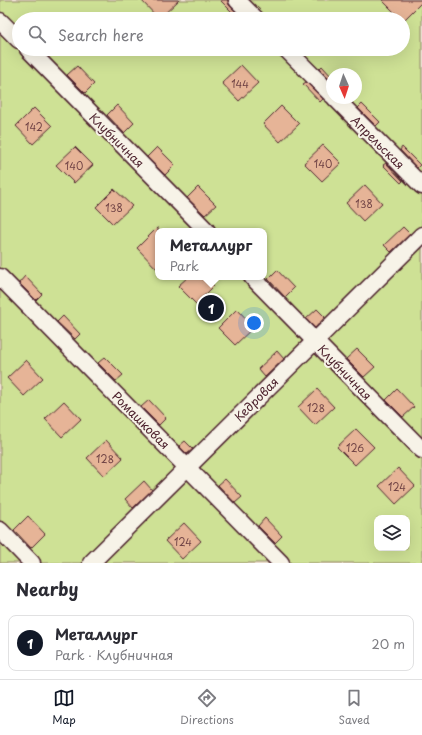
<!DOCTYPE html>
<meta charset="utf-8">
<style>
body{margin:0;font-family:"Playpen Sans",sans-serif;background:#f7f7f7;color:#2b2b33}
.controls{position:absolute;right:12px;bottom:12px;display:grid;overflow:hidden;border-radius:8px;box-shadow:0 4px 16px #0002}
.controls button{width:36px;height:36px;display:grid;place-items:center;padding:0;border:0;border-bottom:1px solid #e1e1e2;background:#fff;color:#2b2b33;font:20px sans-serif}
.compass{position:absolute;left:326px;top:68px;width:36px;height:36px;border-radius:50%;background:#fff;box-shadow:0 4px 16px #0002;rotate:177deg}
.you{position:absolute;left:254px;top:323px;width:14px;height:14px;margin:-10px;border:3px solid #fff;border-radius:50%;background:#1a73e8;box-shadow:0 0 0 6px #1a73e833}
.badge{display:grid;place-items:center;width:26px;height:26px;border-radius:50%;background:#111827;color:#fff;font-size:13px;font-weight:700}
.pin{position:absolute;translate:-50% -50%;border:2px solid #fff;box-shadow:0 1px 4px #0006}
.popup{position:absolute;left:155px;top:228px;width:112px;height:52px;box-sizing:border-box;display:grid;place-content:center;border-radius:8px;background:#fff;filter:drop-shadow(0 1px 3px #0005);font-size:13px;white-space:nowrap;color:#7c7c81}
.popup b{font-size:15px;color:#2b2b33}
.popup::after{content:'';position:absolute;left:50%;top:100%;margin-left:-8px;border:8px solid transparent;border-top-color:#fff}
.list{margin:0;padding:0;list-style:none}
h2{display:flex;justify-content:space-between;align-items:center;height:52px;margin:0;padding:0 16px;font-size:17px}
h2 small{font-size:13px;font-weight:400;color:#7c7c81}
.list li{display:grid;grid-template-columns:26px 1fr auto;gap:12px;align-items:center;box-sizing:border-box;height:56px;margin:0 8px 8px;padding:0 8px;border:1px solid #e1e1e2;border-radius:8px}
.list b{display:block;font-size:15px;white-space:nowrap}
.list p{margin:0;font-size:13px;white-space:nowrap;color:#7c7c81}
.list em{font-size:13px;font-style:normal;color:#7c7c81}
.icon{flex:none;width:22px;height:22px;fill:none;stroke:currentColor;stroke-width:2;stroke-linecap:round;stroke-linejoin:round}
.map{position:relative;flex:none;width:422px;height:563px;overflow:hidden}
.search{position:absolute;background:#fff;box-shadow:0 4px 16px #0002;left:12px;right:12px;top:12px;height:44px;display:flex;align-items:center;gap:10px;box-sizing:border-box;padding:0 14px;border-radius:22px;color:#7c7c81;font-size:15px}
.sheet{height:116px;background:#fff}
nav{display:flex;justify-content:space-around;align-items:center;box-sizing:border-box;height:56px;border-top:1px solid #e1e1e2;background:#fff;font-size:11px;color:#7c7c81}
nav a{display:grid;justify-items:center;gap:2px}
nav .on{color:#111827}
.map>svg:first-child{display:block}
.green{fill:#cee195;stroke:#8c8060;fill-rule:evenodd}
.building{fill:#e6b497;stroke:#4a1f2b}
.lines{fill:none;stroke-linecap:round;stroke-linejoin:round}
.street-casing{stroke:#4a1f2b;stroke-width:19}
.street{stroke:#f7f3e8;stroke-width:16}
.labels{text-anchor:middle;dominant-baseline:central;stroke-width:4;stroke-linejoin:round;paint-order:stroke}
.number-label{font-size:10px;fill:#714446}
.street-label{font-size:12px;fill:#4a1f2b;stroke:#f7f3e8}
</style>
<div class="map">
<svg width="422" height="563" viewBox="0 0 422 563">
<rect width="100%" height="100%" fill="#f4e6d8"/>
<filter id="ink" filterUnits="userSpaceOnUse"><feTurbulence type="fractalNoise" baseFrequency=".025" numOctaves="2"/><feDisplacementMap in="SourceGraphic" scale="8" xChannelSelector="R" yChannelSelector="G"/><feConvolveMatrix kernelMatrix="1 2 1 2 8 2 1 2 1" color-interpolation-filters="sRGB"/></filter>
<g filter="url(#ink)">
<!-- green -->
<path class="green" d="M0,0H422V563H0ZM19,19H403V49H19ZM332,74H356V98H332ZM158,231H264V277H158ZM377,518H407V548H377Z"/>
<!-- building -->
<g class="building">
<path d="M141,0H179L159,19Z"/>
<path d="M220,0H228V3L230,6L242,18L239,19Z"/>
<path d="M382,0H422V2L403,21V19H401Z"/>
<path d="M241,65L258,83L239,101L222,83Z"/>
<path d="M77,66L94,84L85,93L67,75Z"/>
<path d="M322,66L332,77V82L319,69Z"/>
<path d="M306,82L323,99L320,102L303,84Z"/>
<path d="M362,104L380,122L376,126L358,108Z"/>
<path d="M117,105L134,123L124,133L107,115Z"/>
<path d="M281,106L299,124L280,142L263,124Z"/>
<path d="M34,108L52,126L33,144L16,126Z"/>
<path d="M323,145L341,163L322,181L304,163Z"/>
<path d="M75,147L93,165L74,183L56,165Z"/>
<path d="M157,147L175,165L165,175L147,157Z"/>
<path d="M402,147L420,165L417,168L400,150Z"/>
<path d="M386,163L403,181L401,183L383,165Z"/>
<path d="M365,185L382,203L363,221L346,203Z"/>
<path d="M198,187L216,205L205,215L187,198Z"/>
<path d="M114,189L132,206L113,224L96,207Z"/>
<path d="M158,227V270L137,248Z"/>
<path d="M403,227L410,234L391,252L384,245Z"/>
<path d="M277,270L294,288L285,297L268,279Z"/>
<path d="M25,276L42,294L36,300L19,283Z"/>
<path d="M188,277H206L214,286L196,304L178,286Z"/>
<path d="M237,309L254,327L235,345L218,328Z"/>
<path d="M317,309L325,317L315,328L306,319Z"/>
<path d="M63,316L80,334L75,339L57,322Z"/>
<path d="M357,349L375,367L364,377L346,359Z"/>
<path d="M277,351L284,359L265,377L258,369Z"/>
<path d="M105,357L123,375L116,381L98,363Z"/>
<path d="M26,360L43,378L24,396L7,378Z"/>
<path d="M317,389L334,407L315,425L298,407Z"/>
<path d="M397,389L414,407L403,417L386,400Z"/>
<path d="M149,400L166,418L159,425L141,407Z"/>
<path d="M64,401L81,419L62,437L45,419Z"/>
<path d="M356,429L374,447L355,465L337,447Z"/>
<path d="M106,440L123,458L104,476L87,458Z"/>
<path d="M185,441L193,449L187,454L179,446Z"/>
<path d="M398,468L415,486L396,504L379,486Z"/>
<path d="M225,479L242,497L235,503L218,485Z"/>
<path d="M144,481L152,490L133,508L125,499Z"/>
<path d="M28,516L45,534L31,548L14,530Z"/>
<path d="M265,518L282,536L275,543L258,526Z"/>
<path d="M184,523L201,541L182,559L165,541Z"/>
</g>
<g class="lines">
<!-- street casing -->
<g class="street-casing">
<g id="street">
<path d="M237,0L256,19"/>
<path d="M0,21L19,40"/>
<path d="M28,49L207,231"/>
<path d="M286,49L332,95"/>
<path d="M335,98L422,186"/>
<path d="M0,277L281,563"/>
<path d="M252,277L422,450"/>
<path d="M0,530L32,563"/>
<path d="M91,563L422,235"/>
</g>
</g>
<!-- street -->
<use href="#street" class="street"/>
</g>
</g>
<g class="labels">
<!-- number labels -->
<g class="number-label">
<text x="240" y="83">144</text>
<text x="34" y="126">142</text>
<text x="323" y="163">140</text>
<text x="74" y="165">140</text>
<text x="364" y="203">138</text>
<text x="114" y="207">138</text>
<text x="316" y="407">128</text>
<text x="355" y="447">126</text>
<text x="105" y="458">128</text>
<text x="397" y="486">124</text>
<text x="183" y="541">124</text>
</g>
<!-- street labels -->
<g class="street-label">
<text transform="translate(117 140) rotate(45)">Клубничная</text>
<text transform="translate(378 142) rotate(45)">Апрельская</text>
<text transform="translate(345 372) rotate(46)">Клубничная</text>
<text transform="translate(256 399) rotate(-45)">Кедровая</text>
<text transform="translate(141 420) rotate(45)">Ромашковая</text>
</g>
</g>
</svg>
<div class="controls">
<button><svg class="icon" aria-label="layers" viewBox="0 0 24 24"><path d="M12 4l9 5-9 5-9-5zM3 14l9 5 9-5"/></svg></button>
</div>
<svg class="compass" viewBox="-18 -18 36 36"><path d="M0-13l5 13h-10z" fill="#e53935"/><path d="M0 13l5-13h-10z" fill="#7c7c81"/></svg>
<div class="you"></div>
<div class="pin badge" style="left:211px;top:308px">1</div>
<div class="popup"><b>Металлург</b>Park</div>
<div class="search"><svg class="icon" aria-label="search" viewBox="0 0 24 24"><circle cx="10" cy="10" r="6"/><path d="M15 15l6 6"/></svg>Search here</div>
</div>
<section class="sheet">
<h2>Nearby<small></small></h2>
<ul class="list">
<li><span class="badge">1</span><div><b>Металлург</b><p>Park · Клубничная</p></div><em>20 m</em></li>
</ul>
</section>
<nav>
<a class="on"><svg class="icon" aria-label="map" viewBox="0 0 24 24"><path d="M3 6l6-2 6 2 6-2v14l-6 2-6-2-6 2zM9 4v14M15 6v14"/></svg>Map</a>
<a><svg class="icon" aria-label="directions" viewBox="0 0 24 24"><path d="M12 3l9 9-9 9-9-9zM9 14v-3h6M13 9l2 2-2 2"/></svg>Directions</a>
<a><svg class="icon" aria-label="saved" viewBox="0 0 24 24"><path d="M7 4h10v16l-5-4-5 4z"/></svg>Saved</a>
</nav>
